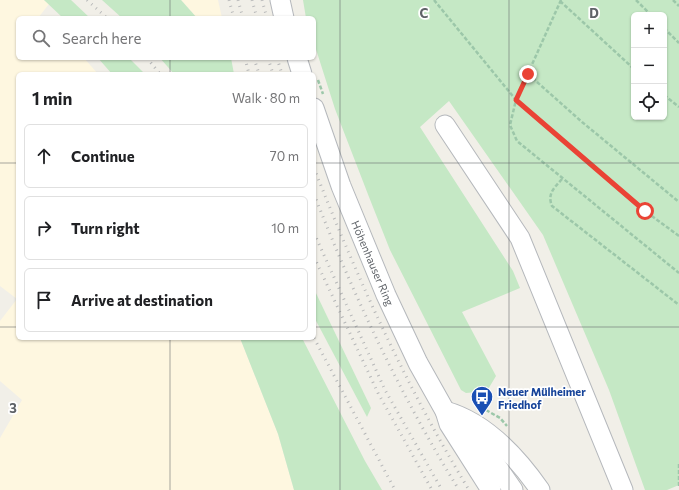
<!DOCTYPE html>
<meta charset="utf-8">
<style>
body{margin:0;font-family:Commissioner,sans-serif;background:#f6f6f6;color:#202124}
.controls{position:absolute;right:12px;top:12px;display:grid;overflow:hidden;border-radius:6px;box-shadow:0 1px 3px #0004}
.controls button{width:36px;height:36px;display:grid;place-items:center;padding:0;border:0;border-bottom:1px solid #e0e0e0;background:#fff;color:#202124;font:20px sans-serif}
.stop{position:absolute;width:12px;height:12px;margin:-9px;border:3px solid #ea4335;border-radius:50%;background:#fff}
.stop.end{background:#ea4335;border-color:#fff;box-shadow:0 1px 4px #0008}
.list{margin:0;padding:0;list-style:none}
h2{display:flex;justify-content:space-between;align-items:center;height:52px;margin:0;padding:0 16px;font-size:17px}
h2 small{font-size:13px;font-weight:400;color:#757577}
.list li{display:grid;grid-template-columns:26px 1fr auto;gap:12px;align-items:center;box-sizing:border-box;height:64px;margin:0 8px 8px;padding:0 8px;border:1px solid #e0e0e0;border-radius:6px}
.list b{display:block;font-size:15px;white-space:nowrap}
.list em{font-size:13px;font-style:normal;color:#757577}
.icon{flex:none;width:22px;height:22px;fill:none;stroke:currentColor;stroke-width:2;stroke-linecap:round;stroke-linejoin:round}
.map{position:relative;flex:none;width:679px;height:490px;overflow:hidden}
.search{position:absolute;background:#fff;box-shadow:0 1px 3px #0004;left:16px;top:16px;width:300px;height:44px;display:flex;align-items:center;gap:10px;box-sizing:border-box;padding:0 14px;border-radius:6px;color:#757577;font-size:15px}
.panel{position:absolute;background:#fff;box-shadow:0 1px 3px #0004;left:16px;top:72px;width:300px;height:268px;border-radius:6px}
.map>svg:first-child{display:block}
.commercial{fill:#fef7e0}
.green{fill:#c5e8c5;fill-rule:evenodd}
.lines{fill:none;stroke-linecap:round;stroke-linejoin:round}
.minor-casing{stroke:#b5b8bc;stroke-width:21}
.path{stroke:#9cc7a9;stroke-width:2.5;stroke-dasharray:4 2;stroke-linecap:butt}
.minor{stroke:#fff;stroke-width:19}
.rail{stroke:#b6b7b8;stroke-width:3;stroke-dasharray:1 5;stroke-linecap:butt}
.route{stroke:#ea4335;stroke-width:5}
.grid{fill:none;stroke:#5f6368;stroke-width:1;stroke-opacity:0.55}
.labels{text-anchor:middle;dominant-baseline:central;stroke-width:3.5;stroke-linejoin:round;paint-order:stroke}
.street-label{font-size:11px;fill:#5f6368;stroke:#fff}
.transit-label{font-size:11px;font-weight:bold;fill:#164399;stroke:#fff;text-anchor:start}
.grid-label{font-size:13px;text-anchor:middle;font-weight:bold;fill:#5f6368;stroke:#fff;stroke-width:3.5;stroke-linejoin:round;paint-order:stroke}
</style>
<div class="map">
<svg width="679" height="490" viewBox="0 0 679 490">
<rect width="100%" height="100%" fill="#f1efe8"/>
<!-- commercial -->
<g class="commercial">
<path d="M0,0H44L49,4L38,18H18V58H84L98,74H18V338H240L278,434L294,490H0V438L22,400L0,381V321L17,299L0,286Z"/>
<path d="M181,0H218L222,18H197Z"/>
</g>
<!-- green -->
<g class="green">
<path d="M44,0H71L90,18H63Z"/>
<path d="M102,0H181L197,18H122Z"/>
<path d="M303,0H679V485L667,490H645L609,390L543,235L449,101L420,127L513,271L520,288L462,312L496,376L487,391L466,393L461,390L390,250L369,197L335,109L314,43V18H306ZM634,15H664V117H634Z"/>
<path d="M98,58H129L145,74H112Z"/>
<path d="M160,58H231L234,74H174Z"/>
<path d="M314,289L371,408L367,417L314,317Z"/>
<path d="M240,338H302L365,461L382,490H294L278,434Z"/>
</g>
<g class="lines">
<!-- minor casing -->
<g class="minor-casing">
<g id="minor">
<path d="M280,0L284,18"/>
<path d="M297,58L302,74"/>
<path d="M314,108L341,186L386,295L418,363L445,411L449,424L491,490"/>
<path d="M445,125L520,238L623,490"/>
<path d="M445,411C485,422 517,457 540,490"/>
<path d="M463,427L491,458L513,490"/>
</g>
</g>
<!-- path -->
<g class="path">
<path d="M434,0L516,100L510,125L517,141L679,273"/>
<path d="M561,0L516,100L645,211L679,236"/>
<path d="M636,0L651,15"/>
<path d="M673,0L679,6"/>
<path d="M560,1L634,69"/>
<path d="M664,28L679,43"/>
<path d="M528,74L582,122L679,202"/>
<path d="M318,80L323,94"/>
<path d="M664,95L679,107"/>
<path d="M562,179C554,188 547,194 552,206L679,305"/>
<path d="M486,410L500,418L507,426"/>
<path d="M679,464V487"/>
</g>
<!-- minor -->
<use href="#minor" class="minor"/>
<!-- rail -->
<g class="rail">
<path d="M87,0L107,18"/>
<path d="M229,0L234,18"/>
<path d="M238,0L243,18"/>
<path d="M252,0L257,18"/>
<path d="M262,0L267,18"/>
<path d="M147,58L160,74"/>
<path d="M245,58L249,74"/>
<path d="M254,58L259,74"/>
<path d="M268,58L273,74"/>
<path d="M277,58L282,74"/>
<path d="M314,168C358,280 407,388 469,490"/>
<path d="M314,194C354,297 401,396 459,490"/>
<path d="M314,233L385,390L442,490"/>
<path d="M314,257L378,393L432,490"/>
<path d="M314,338L395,490"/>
</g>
</g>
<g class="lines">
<!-- route -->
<path class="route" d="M528,74L516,100L645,211"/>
</g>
<!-- grid -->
<path class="grid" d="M170,0V18M340,0V490M509,0V490M170,58V74M0,163H18M314,163H679M0,327H18M314,327H679M170,338V490"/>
<!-- icons -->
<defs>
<g id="bus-pin" transform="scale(1.15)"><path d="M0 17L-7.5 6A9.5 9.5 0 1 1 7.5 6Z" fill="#1a4fb4" stroke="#fff"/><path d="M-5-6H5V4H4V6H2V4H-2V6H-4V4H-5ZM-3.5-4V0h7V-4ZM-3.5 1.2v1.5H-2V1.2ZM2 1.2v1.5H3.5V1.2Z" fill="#fff"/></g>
</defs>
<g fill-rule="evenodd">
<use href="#bus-pin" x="482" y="397"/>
</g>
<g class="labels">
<!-- street labels -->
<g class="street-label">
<text transform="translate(373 263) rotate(67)">Höhenhauser Ring</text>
</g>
<!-- transit labels -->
<g class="transit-label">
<text x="498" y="391">Neuer Mülheimer<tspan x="498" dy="13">Friedhof</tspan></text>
</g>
</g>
<g class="grid-label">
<text x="424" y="18">C</text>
<text x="594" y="18">D</text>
<text x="13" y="413">3</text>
</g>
</svg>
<div class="controls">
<button>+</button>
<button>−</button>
<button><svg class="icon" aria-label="locate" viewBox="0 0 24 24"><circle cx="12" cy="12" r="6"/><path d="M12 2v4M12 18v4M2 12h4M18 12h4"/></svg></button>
</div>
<div class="stop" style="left:645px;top:211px"></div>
<div class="stop end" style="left:528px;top:74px"></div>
<div class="search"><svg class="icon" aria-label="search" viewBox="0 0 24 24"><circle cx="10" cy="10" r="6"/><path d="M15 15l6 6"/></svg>Search here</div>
<section class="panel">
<h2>1 min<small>Walk · 80 m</small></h2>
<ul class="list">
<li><svg class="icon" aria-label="ahead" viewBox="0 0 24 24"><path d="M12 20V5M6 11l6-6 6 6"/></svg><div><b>Continue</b></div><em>70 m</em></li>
<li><svg class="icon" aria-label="right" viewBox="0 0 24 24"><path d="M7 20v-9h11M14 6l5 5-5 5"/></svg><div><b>Turn right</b></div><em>10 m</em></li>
<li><svg class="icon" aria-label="arrive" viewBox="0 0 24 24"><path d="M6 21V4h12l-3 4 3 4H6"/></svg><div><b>Arrive at destination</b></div></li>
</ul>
</section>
</div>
